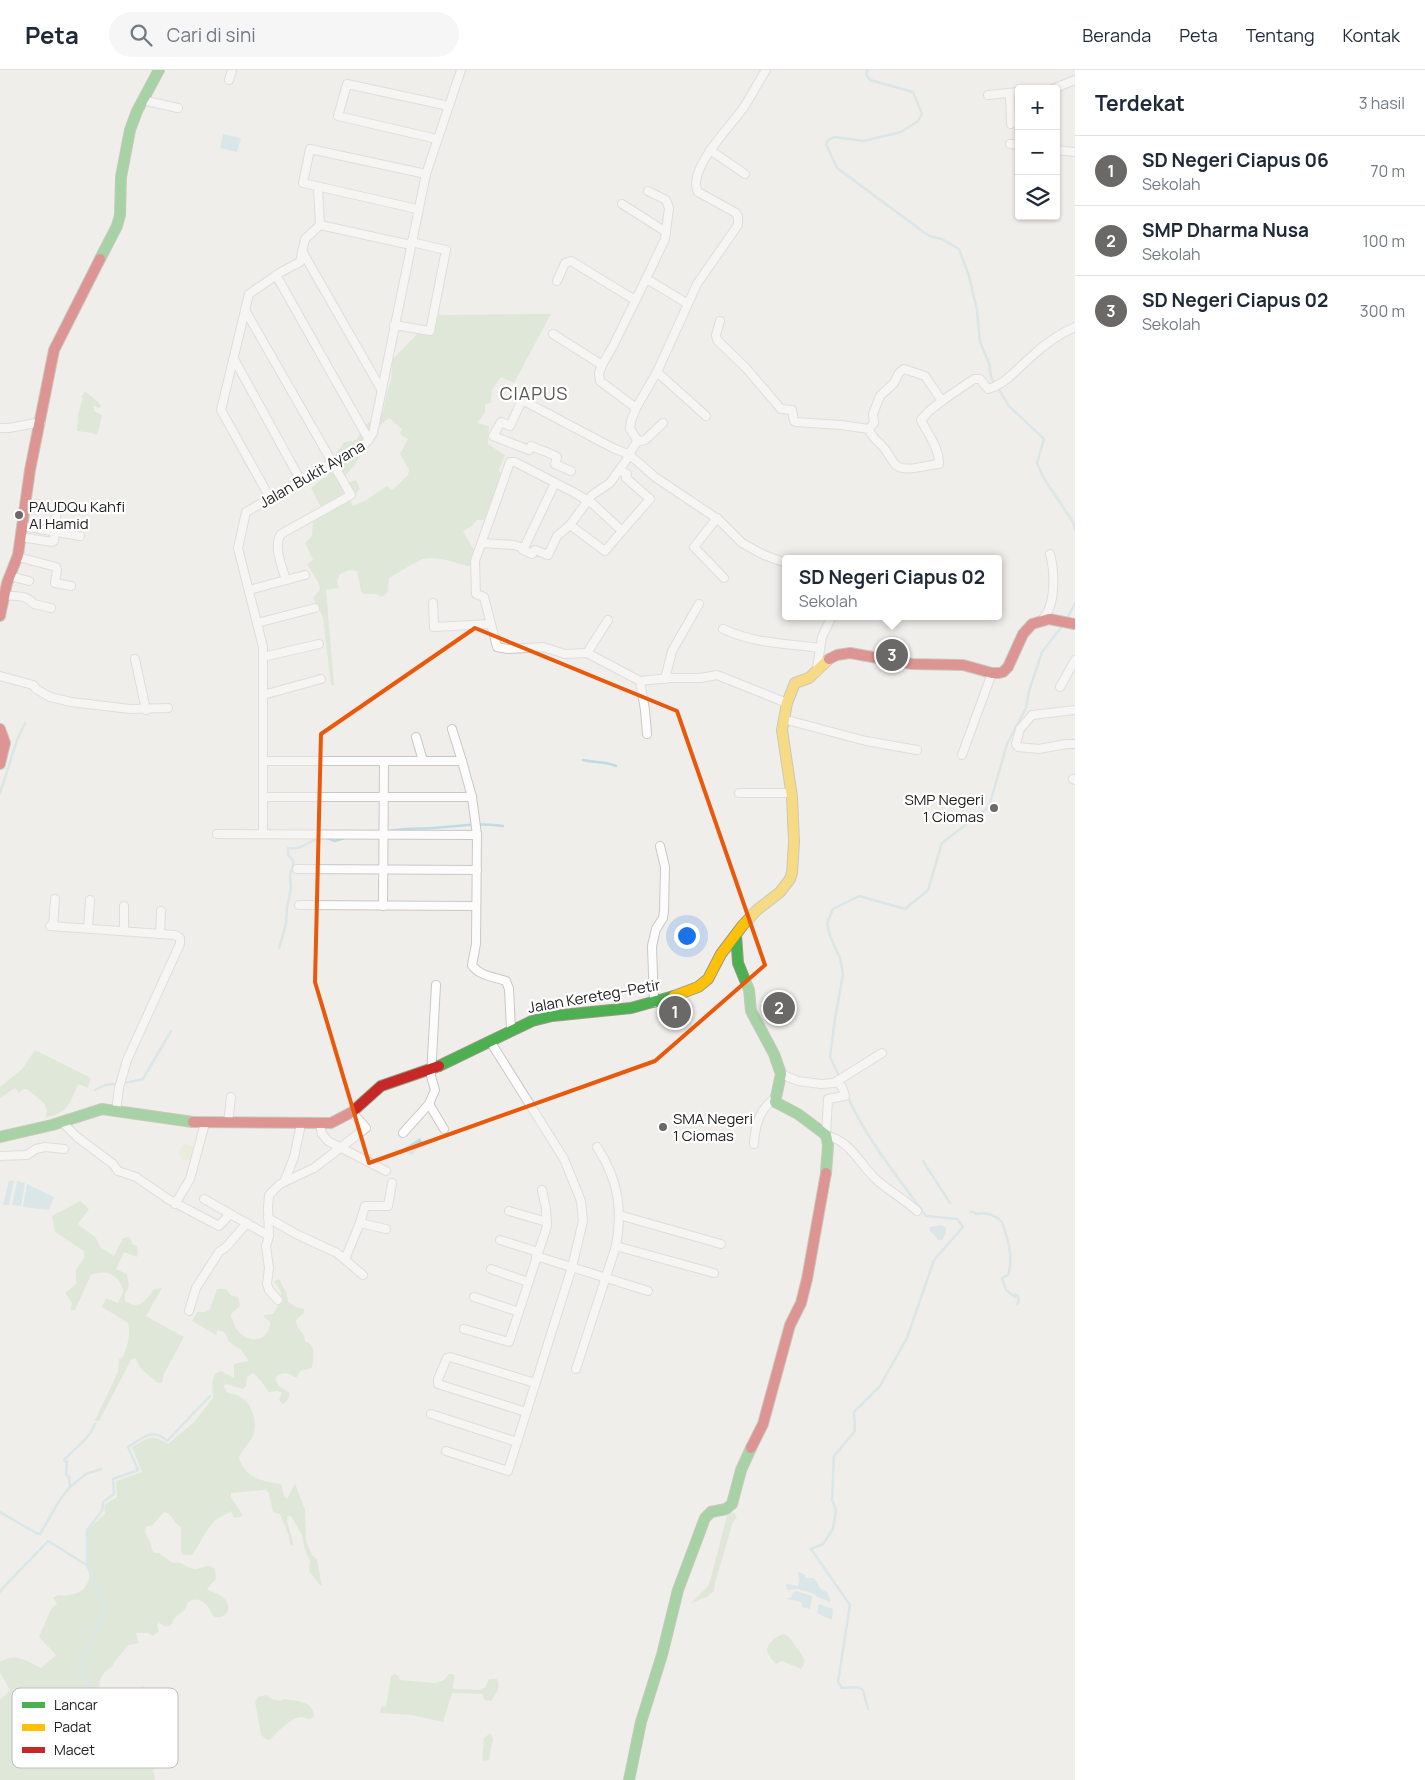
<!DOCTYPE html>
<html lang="id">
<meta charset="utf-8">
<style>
body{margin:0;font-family:Manrope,sans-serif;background:#f6f6f7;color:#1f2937}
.controls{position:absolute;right:15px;top:15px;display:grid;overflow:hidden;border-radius:5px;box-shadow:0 1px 4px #0004}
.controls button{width:45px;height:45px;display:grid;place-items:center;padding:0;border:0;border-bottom:1px solid #e0e1e3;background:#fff;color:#1f2937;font:25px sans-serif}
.you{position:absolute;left:686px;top:865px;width:18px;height:18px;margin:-12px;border:4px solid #fff;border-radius:50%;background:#1a73e8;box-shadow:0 0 0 8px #1a73e833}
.badge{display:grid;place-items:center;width:32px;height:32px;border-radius:50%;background:#6a6968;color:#fff;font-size:16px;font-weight:700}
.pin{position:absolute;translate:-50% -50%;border:2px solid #fff;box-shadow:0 1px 5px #0006}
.popup{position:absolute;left:782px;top:485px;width:220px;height:65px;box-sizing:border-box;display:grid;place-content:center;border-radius:5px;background:#fff;filter:drop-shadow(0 1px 4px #0005);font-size:16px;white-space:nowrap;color:#747a83}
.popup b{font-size:19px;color:#1f2937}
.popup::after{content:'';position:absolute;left:50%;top:100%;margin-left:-10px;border:10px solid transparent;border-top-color:#fff}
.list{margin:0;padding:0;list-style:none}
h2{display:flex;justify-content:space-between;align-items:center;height:65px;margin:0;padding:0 20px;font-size:21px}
h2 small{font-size:16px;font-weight:400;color:#747a83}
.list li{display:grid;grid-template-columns:32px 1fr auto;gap:15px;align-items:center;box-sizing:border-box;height:70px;padding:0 20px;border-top:1px solid #e0e1e3}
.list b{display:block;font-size:19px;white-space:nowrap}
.list p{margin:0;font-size:16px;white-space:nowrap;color:#747a83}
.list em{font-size:16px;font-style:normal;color:#747a83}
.icon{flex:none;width:28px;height:28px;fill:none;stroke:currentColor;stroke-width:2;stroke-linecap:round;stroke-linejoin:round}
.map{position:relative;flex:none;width:1075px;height:1710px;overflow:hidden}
header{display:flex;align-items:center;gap:30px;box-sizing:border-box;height:70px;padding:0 25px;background:#fff;border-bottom:1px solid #e0e1e3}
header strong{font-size:24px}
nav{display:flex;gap:28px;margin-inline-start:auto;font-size:18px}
.search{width:350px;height:45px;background:#f6f6f7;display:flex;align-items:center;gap:12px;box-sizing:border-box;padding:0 18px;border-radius:28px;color:#747a83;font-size:19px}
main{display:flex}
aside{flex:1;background:#fff}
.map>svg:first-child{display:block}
.grass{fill:#ddeccb}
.forest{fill:#cbdec1;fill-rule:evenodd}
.water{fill:#bfdbe3}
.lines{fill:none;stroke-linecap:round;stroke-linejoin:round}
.stream{stroke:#bfdbe3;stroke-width:2.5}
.street-casing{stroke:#c9c8c7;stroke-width:10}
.fast-casing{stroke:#999a82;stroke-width:12}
.slow-casing{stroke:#999a82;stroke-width:12}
.jam-casing{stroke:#999a82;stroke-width:12}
.street{stroke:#fdfcfc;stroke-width:8}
.fast{stroke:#4caf50;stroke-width:10}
.slow{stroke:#ffc107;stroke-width:10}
.jam{stroke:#c62828;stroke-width:10}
.marked{fill:none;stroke:#e8590c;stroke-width:4;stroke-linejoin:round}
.poi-dot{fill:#6a6968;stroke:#fff;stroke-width:2}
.labels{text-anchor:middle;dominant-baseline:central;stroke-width:4.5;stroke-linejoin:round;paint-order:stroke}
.street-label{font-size:15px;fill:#222;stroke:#fff}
.poi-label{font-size:15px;fill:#222;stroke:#fff;text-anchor:start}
.quarter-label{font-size:18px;letter-spacing:1px;fill:#555;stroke:#fff}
.key{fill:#fff;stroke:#bdbdbd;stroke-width:1}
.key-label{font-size:14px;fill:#222}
</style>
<header>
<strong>Peta</strong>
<div class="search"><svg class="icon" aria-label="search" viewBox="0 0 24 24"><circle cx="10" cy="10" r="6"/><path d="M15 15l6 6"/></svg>Cari di sini</div>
<nav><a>Beranda</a><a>Peta</a><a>Tentang</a><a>Kontak</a></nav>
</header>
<main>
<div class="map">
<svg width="1075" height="1710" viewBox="0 0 1075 1710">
<rect width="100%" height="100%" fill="#f0eeeb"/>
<!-- grass -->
<path class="grass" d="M185,1074L197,1077L191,1089L186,1091L180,1088L181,1086L178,1084L182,1075Z"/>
<!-- forest -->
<g class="forest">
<path d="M551,244L514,313L501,307L492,320L491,333L485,334V343L477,353L489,356L488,374L505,385L499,400L504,412L497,443L491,450H477L472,456L463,461L477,485V497C460,496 441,485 423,489C417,491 396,504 389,508L388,522L382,527L376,524H363L361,521L357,501L350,500L340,504L337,511L339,518L326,520L334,615H331L323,547L313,528L320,519L318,512L307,494L313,490L305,473L312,466L313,449L325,445L311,418L322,409L327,407L333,389L344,372L356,370L364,356L383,342L387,322L391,311L392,290C407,275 421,259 436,245ZM389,348L402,359L400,363L402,366L408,369L400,384L409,399L408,405L392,420L387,416L366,430L353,436L350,430L360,419L356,410L347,413L342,409L355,395L374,360Z"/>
<path d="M85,321L97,331L101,336L100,338L94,336V341L102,345L98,362L96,365L92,363L77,361L78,344L83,328L81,327Z"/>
<path d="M35,980L91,1008L88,1018L78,1014C69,1035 69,1042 45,1048L47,1040L44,1033L27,1019H24L19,1023L15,1018L0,1028V1017L22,999Z"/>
<path d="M80,1131L89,1139L78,1154L96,1168L100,1177L114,1186L123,1168L128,1167L131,1168L132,1174L137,1176L138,1183L137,1187L124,1182L116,1199L127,1204L129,1216L125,1224V1231C140,1241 146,1230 154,1219L162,1218L146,1246L184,1267L163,1306L162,1313H158L141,1299L135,1288L131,1290L99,1351H96L95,1350L118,1302L119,1289L123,1287C127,1277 131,1264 128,1253L102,1237L106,1228L118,1233L123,1222C122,1206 105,1198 91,1205L75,1240H70L72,1233L65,1223L76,1214V1200L84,1188V1181L55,1162L52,1146Z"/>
<path d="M279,1209L287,1224L288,1232L296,1237L304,1239V1243L296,1250L297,1256L304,1265L305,1271C317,1275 313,1287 312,1298L300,1301L297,1307H294C288,1302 282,1302 276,1307C275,1316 283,1318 289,1322C290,1328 288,1331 283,1334L279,1330L282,1323L278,1321L269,1322L261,1311L253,1303L247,1307L246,1316L243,1319C237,1318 232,1315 225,1314L224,1317L227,1322C231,1324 235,1324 239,1326C253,1333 259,1354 252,1368C248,1375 242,1380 239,1388C246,1409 262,1411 281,1414L284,1426L287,1429L295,1413L305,1440L306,1471L312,1485L317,1489L322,1516L319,1514L309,1501L310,1491L304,1477L302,1465L291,1446H287C287,1456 293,1467 293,1476L290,1474L289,1466L280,1444L273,1442L269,1424L266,1420L231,1423V1427L242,1444L241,1447L234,1448L231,1441C227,1445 222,1445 217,1449C206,1458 201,1473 192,1485H183L181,1482V1457C173,1453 173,1444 164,1442L153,1455L146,1457C144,1464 147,1466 150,1472C152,1476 151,1479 154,1483H159L173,1493C183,1490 187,1500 196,1499C204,1498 207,1492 215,1499L216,1509L207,1519C213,1523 221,1524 226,1530C233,1540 223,1551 213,1546C210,1537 199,1524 189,1532C184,1536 189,1535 185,1539C180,1546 174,1545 172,1554L166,1557L159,1553L157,1555L159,1561L153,1566L148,1563H136L139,1573L129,1575C124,1581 115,1589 112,1597C96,1605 96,1623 108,1635C122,1637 132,1632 136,1619L144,1616L143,1628L147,1639H162L171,1634H179L175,1643L153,1655L147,1669L148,1677L160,1696L153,1700L155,1710H0V1630L10,1620L0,1603V1592C15,1582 27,1591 41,1598L56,1585L39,1567L51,1539L57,1534L53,1528L58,1525C70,1526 86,1524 89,1508C90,1502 86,1495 86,1488C85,1479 87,1469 87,1460L105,1444L104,1435L117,1427L116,1411L142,1402L132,1377C150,1367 150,1363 168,1374L194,1352L213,1328L212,1313L215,1304L221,1301L234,1308V1295L237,1293L249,1291L241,1280L228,1271C227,1264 225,1262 218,1260L216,1265L192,1251L197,1242H205L210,1239L217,1219H226L231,1225L238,1227L240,1236L230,1245C233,1250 235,1258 239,1262C251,1275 270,1270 270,1252L264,1247V1245L273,1244L281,1230V1222L274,1211Z"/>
<path d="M734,1442L737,1448L733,1452L715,1513L714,1522L711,1523L707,1527L691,1533L709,1515L727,1445Z"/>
<path d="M784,1564C792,1568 792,1572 797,1578C803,1586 808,1591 801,1599L782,1591L776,1594C774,1591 770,1588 768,1584C764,1575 776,1566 784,1564Z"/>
<path d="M395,1604L399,1606L400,1610L435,1613L444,1610L449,1604H453L455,1608L453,1614V1619L481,1620L485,1617L489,1609H497C502,1618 495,1624 491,1631L484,1630L483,1624L452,1623L443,1652L411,1645L380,1643L381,1637L386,1636L391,1606Z"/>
<path d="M266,1625L272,1629L281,1631L283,1629C295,1631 314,1630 314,1647L310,1649C307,1649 304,1647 301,1647C293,1646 275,1664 270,1670L266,1669L261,1665L255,1632L258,1627Z"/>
<path d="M490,1663L493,1668L489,1690L484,1691L482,1689L484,1668Z"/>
</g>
<!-- water -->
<g class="water">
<path d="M223,64L241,68L237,82L220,78Z"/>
<path d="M420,1068L423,1073L412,1085L404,1082L403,1079Z"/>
<path d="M9,1110L14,1111L9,1135H3Z"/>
<path d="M17,1111L25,1113L21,1136L12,1135Z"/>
<path d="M27,1114L54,1127L49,1140L23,1137Z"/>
<path d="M942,1155L946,1158V1163L942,1170H938L936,1167L930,1161V1157Z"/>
<path d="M798,1502L804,1504L806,1508H814L821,1519L827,1522L831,1531L829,1532L816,1526L815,1524L798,1519L787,1520L786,1514L798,1516L799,1511Z"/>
<path d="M796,1521L812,1526L810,1539L802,1537V1533L798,1531L786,1529L791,1527L793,1522Z"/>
<path d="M819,1534L833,1539L832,1550L817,1543Z"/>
</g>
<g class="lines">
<!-- stream -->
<g class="stream">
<path d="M868,0L866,4L870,10L913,22L922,44L918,51L901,62L864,71L834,67L828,70L826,74L837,98L929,166L942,169L959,179L969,206L977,240L980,272L989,293L991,307L1009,336L1044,369L1037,393L1043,407L1073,452L1075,460"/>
<path d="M1067,549L1075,533"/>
<path d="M583,690C594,693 605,691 616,696"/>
<path d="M0,723L17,670L25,653"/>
<path d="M390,761C405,758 418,759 433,758C456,757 480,752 503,756"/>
<path d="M327,768L335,771L348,767"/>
<path d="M279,878L286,854L287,837L291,818L290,805L293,796V790L288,785V778C303,780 307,772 319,768"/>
<path d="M840,1008L830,987L835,949L843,904L840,888L830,866L827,853L833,839L859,826L905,839L928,820L942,773L989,737L1007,674L1026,638L1029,621L1042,582L1064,554"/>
<path d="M95,1020L105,1015L130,1012L143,1009L171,961"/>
<path d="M847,1025C866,1069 898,1107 926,1146L957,1149L963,1157L934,1190L907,1268L880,1316L854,1342L855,1361L834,1386L832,1430L836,1440L833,1459L823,1474L811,1479L850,1535L838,1612L842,1618L858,1617L863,1620L868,1639"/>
<path d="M923,1091L950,1133"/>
<path d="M971,1142H974L976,1144C985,1142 996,1145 1002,1152C1008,1170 1014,1187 1008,1205L1002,1208L1006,1220L1015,1227V1225L1018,1226L1019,1231L1017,1234"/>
<path d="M70,1417L69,1407L66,1404L67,1392L64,1390C76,1377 89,1369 95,1354"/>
<path d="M0,1442L36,1463L40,1464L61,1428L70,1417L86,1404L101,1399"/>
<path d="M0,1522L2,1519L48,1471L87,1495"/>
<path d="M43,1661L51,1653L58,1659C73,1654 90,1639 89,1621C88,1613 82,1603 79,1595L106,1539L87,1495V1460L102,1441L103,1432L114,1424L113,1409L138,1400L128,1377C143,1368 152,1357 167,1371L210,1326"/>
</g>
<!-- street casing -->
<g class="street-casing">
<g id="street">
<path d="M766,0C758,12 752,25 744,37C732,55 686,100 698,122L736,143L738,147V155L697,214L657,302L636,338L631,351L630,359L636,368L637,372L630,382L631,386L655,407L719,450L742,473L764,485L786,493"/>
<path d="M229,10L232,0"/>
<path d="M1053,19L1075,10"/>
<path d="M1010,23L1011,54"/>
<path d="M988,25L1019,22"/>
<path d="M142,30L178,38"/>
<path d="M437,69L338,46L347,14L449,36"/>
<path d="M1010,74L1019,75"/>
<path d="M710,80L745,104"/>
<path d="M1056,80L1075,82"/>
<path d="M318,117L320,155"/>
<path d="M622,134L666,162"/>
<path d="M417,139L303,113L310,79L426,104"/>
<path d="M320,155L411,175"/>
<path d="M302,181L381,319"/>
<path d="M276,205L369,370"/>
<path d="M557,211L565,193L571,191L635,230"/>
<path d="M645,211L665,169L669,138L666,130L648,121"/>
<path d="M245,240L351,425L281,464C273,476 282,497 286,510"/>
<path d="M720,251L716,265L717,270L746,298L781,339L792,340L794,351L796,352L841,355L869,359L874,353L873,344L880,326L894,313L899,303L904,299L925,306L942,331"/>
<path d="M394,255L430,261L446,180L411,172"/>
<path d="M553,264L602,295"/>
<path d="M234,289L301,411"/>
<path d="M657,302L706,346"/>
<path d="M636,338L600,311L599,303L602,295L613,276L645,211H650L688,234"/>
<path d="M0,358H9L41,352"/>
<path d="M869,359C870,366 878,371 883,377C888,382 890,388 894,393C903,405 928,394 939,394C939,377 928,365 921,350L929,341L946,328L974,309H980L988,319C1006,314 1018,298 1032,286C1045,274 1059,264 1075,257"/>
<path d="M637,372L645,370L663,353"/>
<path d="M620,400L627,404L626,408L650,429L622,461"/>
<path d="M270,428L221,340L249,224L281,202L300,192L305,169L320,155"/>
<path d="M717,448L694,477L724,508"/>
<path d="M570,455L605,481L622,461L593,434L575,423L515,392H510L475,491L476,524L484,527L497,577L508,579L543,577L565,584L587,583"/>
<path d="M23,456L80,466"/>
<path d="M21,467L52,472L54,471L57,437L54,435L26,434"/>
<path d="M482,473L514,475L524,478L523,480L532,484L535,480L548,485L557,466L570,455L592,425L610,413L630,385L613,378L522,330L510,356L501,352L493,366L529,380L531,376C540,380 549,382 557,387L555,394L571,401"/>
<path d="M524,478L555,413"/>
<path d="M18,487L56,497L57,500L55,513L71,516"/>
<path d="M10,506L29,511"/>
<path d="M249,520L305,505"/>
<path d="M3,525C17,527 25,524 34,534L51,538"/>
<path d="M433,533L434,557L490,554"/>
<path d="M608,550L587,583L640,611L645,640L647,664"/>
<path d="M1042,550C1056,536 1055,502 1050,484"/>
<path d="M257,553L315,538"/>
<path d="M723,559C757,574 783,573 819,578"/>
<path d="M263,587L319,574"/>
<path d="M135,589L146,640"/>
<path d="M817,598L822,567L832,546"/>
<path d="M0,606L33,615L36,619L50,627L71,632L130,639L168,638"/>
<path d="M665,609L672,581L699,534"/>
<path d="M640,611L670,608H700L717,605L787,633"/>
<path d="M1060,617L1075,590"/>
<path d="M263,625L321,609"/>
<path d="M1075,640L1032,645L1020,659L1016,674L1018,677L1039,679L1066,674H1075"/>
<path d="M783,649L866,671L917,680"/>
<path d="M452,659L462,691"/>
<path d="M416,667L423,691"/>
<path d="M962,685L992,603"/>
<path d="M263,691H462L472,727L477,765L476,874L472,895C479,906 495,907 506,911L509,919L511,959"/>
<path d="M1073,709L1075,710"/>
<path d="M739,723H791"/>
<path d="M263,727H472"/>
<path d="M217,764L477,765"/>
<path d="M263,764V577L238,478L246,442L365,374L373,363L426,104L461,0"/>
<path d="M297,799L477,800"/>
<path d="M299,835L476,836"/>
<path d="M383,836L384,691"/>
<path d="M50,856L175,865L180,868V874L127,990L119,1018L116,1041"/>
<path d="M53,856L55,829"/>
<path d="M88,858L90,830"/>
<path d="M124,861V836"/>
<path d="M160,864L161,841"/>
<path d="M654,933L652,876L656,859L663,848L664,841L665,797L660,776"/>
<path d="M781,1004L798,1011L821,1014L834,1013L882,983"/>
<path d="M837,1012L842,1017L845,1026L828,1029L826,1065C854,1073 859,1095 879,1112C891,1122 905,1130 917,1141"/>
<path d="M429,1034L444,1059"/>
<path d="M62,1052L77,1067L113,1094L118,1101L136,1107L168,1129L219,1156L230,1144"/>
<path d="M228,1053L231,1027"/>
<path d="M320,1055L322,1064L328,1071L386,1101"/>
<path d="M403,1063L429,1034L435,1020L431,1006L436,915"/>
<path d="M754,1074C755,1056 759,1040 774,1029"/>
<path d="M0,1086L27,1085L36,1079L45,1077L64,1079"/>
<path d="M285,1110L294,1087L301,1054"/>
<path d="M204,1129L269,1166"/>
<path d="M175,1134L190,1109L205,1053"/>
<path d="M509,1141L547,1152"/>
<path d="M619,1145L721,1174"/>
<path d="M268,1148L296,1164L337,1183L363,1205"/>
<path d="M360,1153L386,1159"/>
<path d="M500,1170L538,1182"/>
<path d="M616,1176L714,1203"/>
<path d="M536,1186L648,1221"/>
<path d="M345,1189L360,1153L365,1136H388L392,1113"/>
<path d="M491,1199L528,1212"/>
<path d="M474,1227L519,1242"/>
<path d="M278,1230L269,1220L267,1214L269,1198L266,1176L269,1166L268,1138L269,1125L280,1114L314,1098L366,1058L352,1042"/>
<path d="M189,1241L196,1218L219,1182L226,1177L247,1153"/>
<path d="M464,1259L509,1272L547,1156L546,1139L542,1120"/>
<path d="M576,1299L616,1176C623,1139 618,1109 597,1077"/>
<path d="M526,1342L441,1315L438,1314V1309L447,1288L450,1287L535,1313"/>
<path d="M431,1344L517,1372"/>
<path d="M446,1381L508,1401L572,1197L583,1151L581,1131L564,1089L490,971"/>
</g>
</g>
<!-- fast casing -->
<g class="fast-casing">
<g id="fast">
<path d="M100,189L117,156L120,145L121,107L130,60L137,41L159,0"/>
<path d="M736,865L738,893L749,920L751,941L774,984L781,1004L775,1032L798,1044L826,1065L828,1075L826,1103"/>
<path d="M439,996L532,951L552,946L631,938L674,926"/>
<path d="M0,1067L52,1055L102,1039L193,1052"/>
<path d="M629,1710L641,1652L662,1585L678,1520L705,1448L711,1442L726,1439L732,1434L741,1400L751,1378"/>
</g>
</g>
<!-- slow casing -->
<g class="slow-casing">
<path id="slow" d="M674,926L698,917L708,909L721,884L743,855L757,840L780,822L790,809L792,803L794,772L792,727L782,660L787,633L795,613L809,608L829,589"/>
</g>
<!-- jam casing -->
<g class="jam-casing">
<g id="jam">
<path d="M0,546L7,513L18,485L30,400L54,280L100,189"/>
<path d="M829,589L837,585L850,583L912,594L963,595L992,603H999L1003,602L1008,597L1023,564L1032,554L1049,549L1075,554"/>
<path d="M0,659L5,673L0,694"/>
<path d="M193,1052L331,1053L352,1042L381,1016L439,996"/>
<path d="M751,1378L763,1354L790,1255L801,1233L807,1209L826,1103"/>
</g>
</g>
<!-- street -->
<use href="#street" class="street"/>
<!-- fast -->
<use href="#fast" class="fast"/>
<!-- slow -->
<use href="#slow" class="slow"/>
<!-- jam -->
<use href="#jam" class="jam"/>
</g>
<!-- marked area -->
<path d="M0 0H1075V1710H0ZM475,558L677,641L765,895L655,991L369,1093L315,912L321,664Z" fill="#f0eeeb" fill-opacity=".55" fill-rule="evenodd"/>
<path class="marked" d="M475,558L677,641L765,895L655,991L369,1093L315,912L321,664Z"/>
<!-- markers -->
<g class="poi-dot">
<circle cx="19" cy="445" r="5"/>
<circle cx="994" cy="738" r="5"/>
<circle cx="663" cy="1057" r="5"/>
</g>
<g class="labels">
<!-- street labels -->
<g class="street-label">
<text transform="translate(312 404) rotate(-30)">Jalan Bukit Ayana</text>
<text transform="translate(594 926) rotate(-10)">Jalan Kereteg–Petir</text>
</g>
<!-- poi labels -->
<g class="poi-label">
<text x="29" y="436">PAUDQu Kahfi<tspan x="29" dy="17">Al Hamid</tspan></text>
<text x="984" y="729" text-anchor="end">SMP Negeri<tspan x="984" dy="17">1 Ciomas</tspan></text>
<text x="673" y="1048">SMA Negeri<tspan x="673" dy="17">1 Ciomas</tspan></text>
</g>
<!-- quarter labels -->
<g class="quarter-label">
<text x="534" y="323">CIAPUS</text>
</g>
</g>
<!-- legend -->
<rect x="12" y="1618" width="166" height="80" rx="8" class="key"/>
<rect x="22" y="1632" width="23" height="6" fill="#4caf50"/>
<rect x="22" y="1654" width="23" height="7" fill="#ffc107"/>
<rect x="22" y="1677" width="23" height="6" fill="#c62828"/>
<g class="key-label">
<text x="54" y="1640">Lancar</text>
<text x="54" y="1662">Padat</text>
<text x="54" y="1685">Macet</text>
</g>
</svg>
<div class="controls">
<button>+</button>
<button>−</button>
<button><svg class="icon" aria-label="layers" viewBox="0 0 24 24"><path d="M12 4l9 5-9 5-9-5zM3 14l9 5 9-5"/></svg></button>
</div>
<div class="you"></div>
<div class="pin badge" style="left:675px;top:942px">1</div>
<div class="pin badge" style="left:779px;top:938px">2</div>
<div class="pin badge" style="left:892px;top:585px">3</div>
<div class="popup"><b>SD Negeri Ciapus 02</b>Sekolah</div>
</div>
<aside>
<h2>Terdekat<small>3 hasil</small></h2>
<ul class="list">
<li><span class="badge">1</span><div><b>SD Negeri Ciapus 06</b><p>Sekolah</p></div><em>70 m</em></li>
<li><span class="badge">2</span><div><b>SMP Dharma Nusa</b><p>Sekolah</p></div><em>100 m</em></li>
<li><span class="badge">3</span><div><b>SD Negeri Ciapus 02</b><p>Sekolah</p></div><em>300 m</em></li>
</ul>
</aside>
</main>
